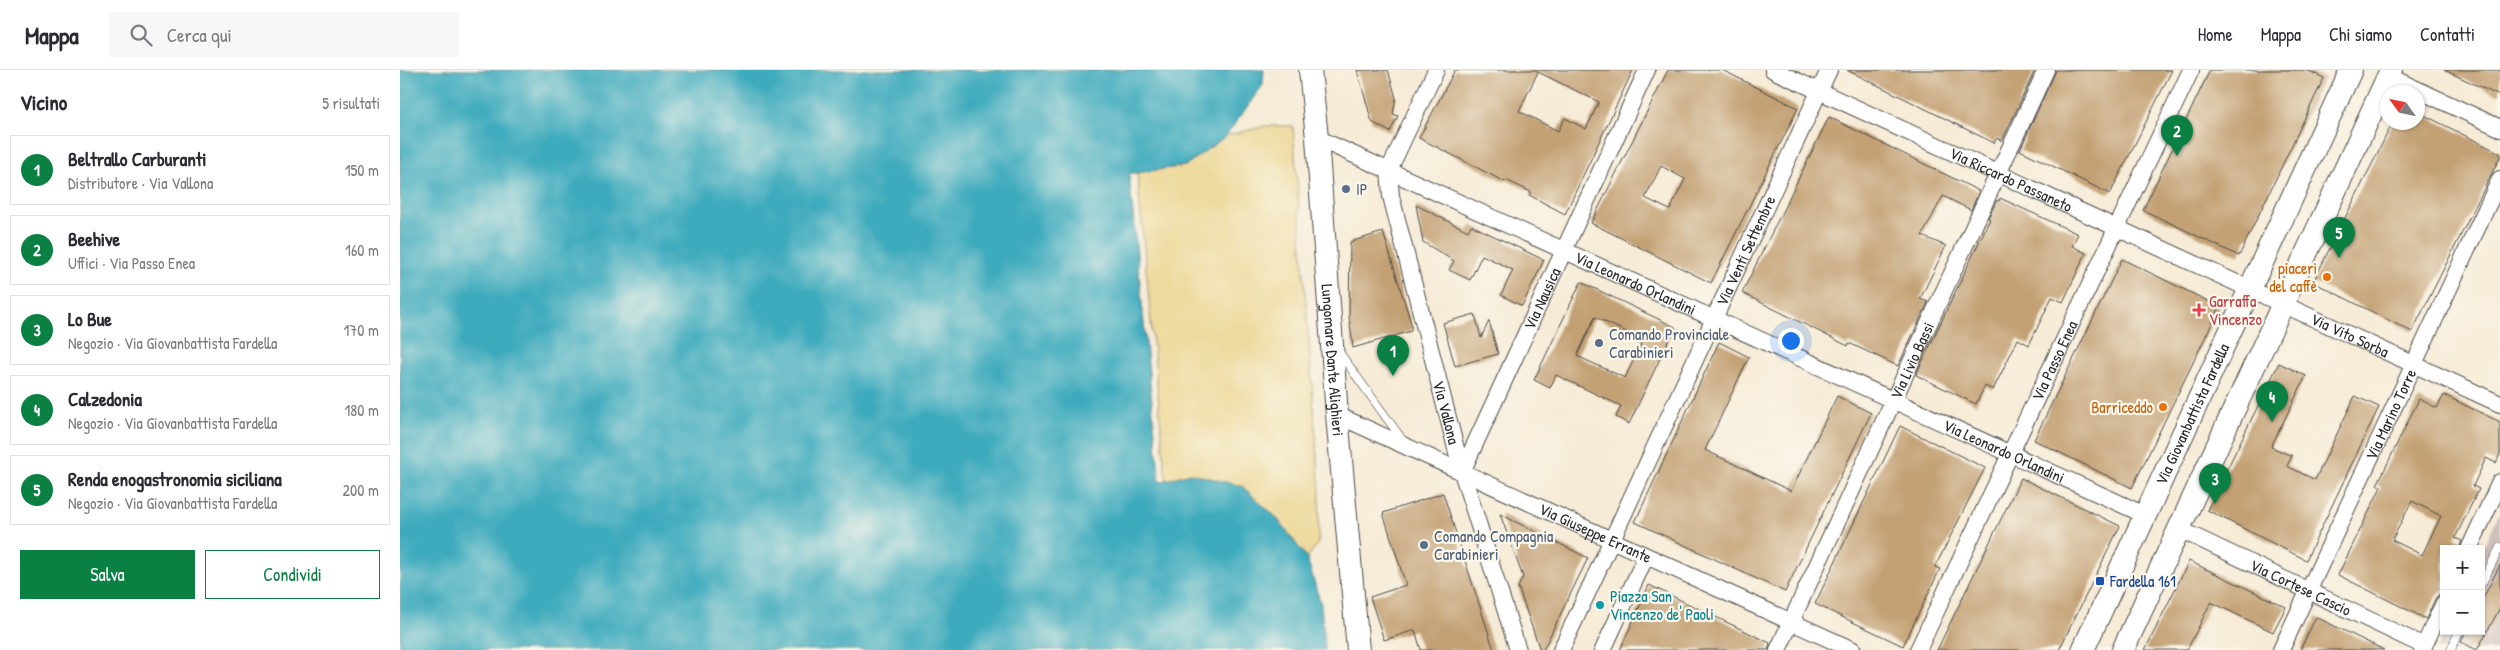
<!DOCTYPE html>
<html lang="it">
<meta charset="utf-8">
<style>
body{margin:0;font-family:"Patrick Hand",sans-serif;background:#f7f7f7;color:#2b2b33}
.controls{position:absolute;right:15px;bottom:15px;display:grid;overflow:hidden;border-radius:0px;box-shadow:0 1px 4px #0004}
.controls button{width:45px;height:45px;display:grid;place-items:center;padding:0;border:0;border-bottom:1px solid #e1e1e2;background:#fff;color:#2b2b33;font:25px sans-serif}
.compass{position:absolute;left:1980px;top:15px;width:45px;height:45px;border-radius:50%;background:#fff;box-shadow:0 1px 4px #0004;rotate:303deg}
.you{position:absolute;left:1390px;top:270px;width:18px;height:18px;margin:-12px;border:4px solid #fff;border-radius:50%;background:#1a73e8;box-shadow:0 0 0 8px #1a73e833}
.badge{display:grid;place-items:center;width:32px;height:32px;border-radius:50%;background:#0b8043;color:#fff;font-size:16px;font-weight:700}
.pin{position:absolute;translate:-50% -41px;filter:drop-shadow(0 1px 2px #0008)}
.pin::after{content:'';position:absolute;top:26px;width:18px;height:15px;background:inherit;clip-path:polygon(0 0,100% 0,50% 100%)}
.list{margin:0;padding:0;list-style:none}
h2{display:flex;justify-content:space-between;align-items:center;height:65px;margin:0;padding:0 20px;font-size:21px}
h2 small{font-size:16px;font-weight:400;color:#7c7c81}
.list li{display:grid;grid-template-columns:32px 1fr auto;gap:15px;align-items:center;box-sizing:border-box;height:70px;margin:0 10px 10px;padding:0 10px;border:1px solid #e1e1e2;border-radius:0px}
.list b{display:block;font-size:19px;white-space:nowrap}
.list p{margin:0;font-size:16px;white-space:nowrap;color:#7c7c81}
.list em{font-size:16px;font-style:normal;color:#7c7c81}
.actions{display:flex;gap:10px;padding:15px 20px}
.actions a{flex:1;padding:11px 0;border:1px solid #0b8043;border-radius:0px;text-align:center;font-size:18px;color:#0b8043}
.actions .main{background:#0b8043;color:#fff}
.icon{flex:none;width:28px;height:28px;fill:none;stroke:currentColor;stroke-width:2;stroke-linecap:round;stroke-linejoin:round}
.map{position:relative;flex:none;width:2100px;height:580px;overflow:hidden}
header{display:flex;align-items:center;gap:30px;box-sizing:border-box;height:70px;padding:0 25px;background:#fff;border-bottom:1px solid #e1e1e2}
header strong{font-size:24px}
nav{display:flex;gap:28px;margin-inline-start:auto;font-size:18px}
.search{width:350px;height:45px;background:#f7f7f7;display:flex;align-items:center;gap:12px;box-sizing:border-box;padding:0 18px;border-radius:0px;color:#7c7c81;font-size:19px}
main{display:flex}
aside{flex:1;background:#fff}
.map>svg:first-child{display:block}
.industrial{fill:#d0c0bc}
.sand{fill:#eeda9e;stroke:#8c8264}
.water{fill:#3eaabd;stroke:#346a74}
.building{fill:#c3a174;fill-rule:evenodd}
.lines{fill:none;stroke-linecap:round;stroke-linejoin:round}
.service-casing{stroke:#494845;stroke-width:9}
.minor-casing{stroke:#494845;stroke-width:18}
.secondary-casing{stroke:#494845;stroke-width:24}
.service{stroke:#fff;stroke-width:8}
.minor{stroke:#fff;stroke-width:16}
.secondary{stroke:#fff;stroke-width:22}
.service-dot{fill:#5c6f8a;stroke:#fbf7ec;stroke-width:2}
.food-dot{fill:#e8710a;stroke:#fbf7ec;stroke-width:2}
.health-dot{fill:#e0444e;stroke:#fbf7ec;stroke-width:2}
.transit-dot{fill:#1a4fb4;stroke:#fbf7ec;stroke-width:2}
.culture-dot{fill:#0f9aa8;stroke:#fbf7ec;stroke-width:2}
.labels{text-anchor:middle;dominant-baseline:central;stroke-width:4.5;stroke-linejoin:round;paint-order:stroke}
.street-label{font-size:16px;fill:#2b2b2b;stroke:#fbf7ec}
.service-label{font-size:16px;fill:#4e5e75;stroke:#fbf7ec;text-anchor:start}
.food-label{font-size:16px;fill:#c56008;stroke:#fbf7ec;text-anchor:end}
.health-label{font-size:16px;fill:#be3a42;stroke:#fbf7ec;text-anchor:start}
.transit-label{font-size:16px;fill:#164399;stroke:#fbf7ec;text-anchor:start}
.culture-label{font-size:16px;fill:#0d838f;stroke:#fbf7ec;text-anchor:start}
</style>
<header>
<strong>Mappa</strong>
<div class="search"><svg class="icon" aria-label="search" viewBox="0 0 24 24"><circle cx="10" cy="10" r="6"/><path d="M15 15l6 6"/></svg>Cerca qui</div>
<nav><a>Home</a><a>Mappa</a><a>Chi siamo</a><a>Contatti</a></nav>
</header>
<main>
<aside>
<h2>Vicino<small>5 risultati</small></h2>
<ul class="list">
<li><span class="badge">1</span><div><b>Beltrallo Carburanti</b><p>Distributore · Via Vallona</p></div><em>150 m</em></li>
<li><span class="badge">2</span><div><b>Beehive</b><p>Uffici · Via Passo Enea</p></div><em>160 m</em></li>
<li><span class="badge">3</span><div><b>Lo Bue</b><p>Negozio · Via Giovanbattista Fardella</p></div><em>170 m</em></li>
<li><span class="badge">4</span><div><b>Calzedonia</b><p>Negozio · Via Giovanbattista Fardella</p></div><em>180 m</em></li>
<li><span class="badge">5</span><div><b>Renda enogastronomia siciliana</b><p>Negozio · Via Giovanbattista Fardella</p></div><em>200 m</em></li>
</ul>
<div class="actions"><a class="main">Salva</a><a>Condividi</a></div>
</aside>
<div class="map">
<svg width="2100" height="580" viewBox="0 0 2100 580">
<rect width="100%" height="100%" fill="#fbf7ec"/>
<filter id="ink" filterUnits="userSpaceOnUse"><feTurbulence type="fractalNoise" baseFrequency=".02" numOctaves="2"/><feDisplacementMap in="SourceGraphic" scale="10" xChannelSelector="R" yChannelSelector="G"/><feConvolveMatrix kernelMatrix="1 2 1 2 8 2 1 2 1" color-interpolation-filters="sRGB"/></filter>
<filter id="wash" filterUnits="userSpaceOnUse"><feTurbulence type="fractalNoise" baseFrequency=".0096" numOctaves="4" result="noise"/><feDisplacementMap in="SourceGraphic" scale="20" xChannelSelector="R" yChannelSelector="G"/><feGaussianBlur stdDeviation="1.12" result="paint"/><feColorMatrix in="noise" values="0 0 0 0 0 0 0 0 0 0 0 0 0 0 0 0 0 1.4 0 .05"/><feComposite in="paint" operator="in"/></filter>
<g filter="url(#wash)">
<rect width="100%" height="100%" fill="#f6ebd6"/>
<!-- industrial -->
<path class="industrial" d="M2100,442V580H2036L2045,561H2081V482Z"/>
<!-- sand -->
<path class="sand" d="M865,56H893L920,424L918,473L907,488L876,447L790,403L766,410L737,103L785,96L826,66Z"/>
<!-- water -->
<path class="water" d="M0,0H864L863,15L826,66L785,96L729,104L760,412L790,403L842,416L876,447L907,488L921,534L925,580H0Z"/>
<g id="blocks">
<!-- building -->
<g class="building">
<path d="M957,0H988L996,28L993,44L998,46L990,62L972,52Z"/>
<path d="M1055,0H1233L1165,144L1129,125L1131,122L1106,110L1105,112L1019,68ZM1138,2L1199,32L1186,59L1165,48L1158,61L1119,41Z"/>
<path d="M1268,0H1322L1398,38L1311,213L1191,153ZM1261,96L1285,109L1270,140L1245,128Z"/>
<path d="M1447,0H1635L1602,71L1597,68L1594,73Z"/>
<path d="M1656,0H1772L1710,124L1620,80Z"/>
<path d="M1810,0H1907L1924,8L1839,186L1743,140Z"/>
<path d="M2044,0H2100V26Z"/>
<path d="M2018,42L2100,83V87L2012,262L1913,212L1993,52H2018Z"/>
<path d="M1429,47L1579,121L1571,140L1543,126L1522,166L1546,176L1520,229L1528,232L1498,296L1449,273L1448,276L1342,223Z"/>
<path d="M1600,128L1678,164L1672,176L1686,183L1663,232L1652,227L1629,275L1618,269L1593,320L1585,316L1576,334L1516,305L1590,149L1588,148L1597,130L1599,131Z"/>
<path d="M1016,135L1068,161L1071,155L1144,190L1122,236L1101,225L1113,200L1082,185L1070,210L1049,200L1054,191L1023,172Z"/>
<path d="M983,162L1011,253V261L953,278L949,246L950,172Z"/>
<path d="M1722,189L1820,237L1732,418L1634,370Z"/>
<path d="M1181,212L1275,257L1229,354L1216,347L1221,336L1156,305L1150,318L1134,310ZM1195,247L1243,270L1225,308L1177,286Z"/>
<path d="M1075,244L1081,268L1089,251L1098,284L1055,296L1043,253Z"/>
<path d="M1319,272L1349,287L1305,380L1391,421L1437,326L1471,343L1385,522L1235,452Z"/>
<path d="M1879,293L1906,306L1871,377L1892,386L1887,396L1915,410L1955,326L1979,337L1906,490L1807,440Z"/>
<path d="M2044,325L2100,352V384L2096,393L2086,388L2073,416L2079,419L2055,468L2062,471L2059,479H2044V519L2035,529L2026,549L1938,505L1981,417L1977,415L2019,329L2037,338ZM2012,431L2041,446L2022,485L1992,470Z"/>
<path d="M1500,356L1585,398L1535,497L1540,499L1503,576L1415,534Z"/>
<path d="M1621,408L1720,456L1659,580H1537Z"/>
<path d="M1043,423L1094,580H1021L1015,560L984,570L970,527L1006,515L983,443Z"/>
<path d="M1100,444L1188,488L1143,580H1140L1118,517L1123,507Z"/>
<path d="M1789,491L1886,537L1873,562L1811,532L1787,580H1745Z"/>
<path d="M2100,495V538L2077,580L2061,572L2066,561H2081V532Z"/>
<path d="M1249,515L1370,573L1368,580H1220Z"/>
<path d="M1916,547L1984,580H1900Z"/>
</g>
</g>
</g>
<g filter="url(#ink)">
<use href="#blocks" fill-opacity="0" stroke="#494845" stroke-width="1"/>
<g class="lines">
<!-- service casing -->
<g class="service-casing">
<g id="service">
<path d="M939,282L1004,372"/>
<path d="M2081,515L2100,477"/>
<path d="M2051,580L2059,561"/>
</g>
</g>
<!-- minor casing -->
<g class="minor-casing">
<g id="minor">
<path id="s1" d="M1036,0L989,100L991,126L1062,402L1118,580"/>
<path id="s2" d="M1373,0L2100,334"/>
<path d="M1988,6L2100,58"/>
<path id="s3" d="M917,68L1745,445"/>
<path id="s4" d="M937,345L1453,580"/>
<path id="s5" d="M1062,402L1247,0"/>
<path id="s6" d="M1779,459L2024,576"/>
<path d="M2069,479L2100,412"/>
<path id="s7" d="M1161,580L1429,0"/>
<path d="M1203,580L1246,486"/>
<path id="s8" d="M1378,580L1646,0"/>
<path id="s9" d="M1518,580L1791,0"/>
<path id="s10" d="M1881,580L2100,109"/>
<path d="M2022,580L2044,533"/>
</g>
</g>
<!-- secondary casing -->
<g class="secondary-casing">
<g id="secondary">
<path id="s11" d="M910,0L917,68L937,345L958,580"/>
<path id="s12" d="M1683,580L1951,0"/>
<path d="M1723,580L1991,0"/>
</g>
</g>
<!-- service -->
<use href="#service" class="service"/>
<!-- minor -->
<use href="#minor" class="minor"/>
<!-- secondary -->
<use href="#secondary" class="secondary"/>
</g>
</g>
<!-- markers -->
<g class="service-dot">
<circle cx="946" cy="119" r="5"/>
<circle cx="1199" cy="273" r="5"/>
<circle cx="1024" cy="475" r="5"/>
</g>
<g class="food-dot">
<circle cx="1927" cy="207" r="5"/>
<circle cx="1763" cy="337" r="5"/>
</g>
<path class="health-dot" d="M1796.5 232.5h5v5h5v5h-5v5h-5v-5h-5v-5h5z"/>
<rect class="transit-dot" x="1695" y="506" width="10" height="10" rx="2.5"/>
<circle class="culture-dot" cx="1200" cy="535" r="5"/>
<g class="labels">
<!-- street labels -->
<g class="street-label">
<text stroke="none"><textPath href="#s2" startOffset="262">Via Riccardo Passaneto</textPath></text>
<text stroke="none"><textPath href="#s7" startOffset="440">Via Venti Settembre</textPath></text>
<text stroke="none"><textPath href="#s3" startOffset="350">Via Leonardo Orlandini</textPath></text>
<text stroke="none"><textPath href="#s5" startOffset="191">Via Nausica</textPath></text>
<text stroke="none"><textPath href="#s2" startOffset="635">Via Vito Sorba</textPath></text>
<text stroke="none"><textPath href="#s11" startOffset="291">Lungomare Dante Alighieri</textPath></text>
<text stroke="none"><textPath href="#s8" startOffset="319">Via Livio Bassi</textPath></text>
<text stroke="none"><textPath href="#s9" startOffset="320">Via Passo Enea</textPath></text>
<text stroke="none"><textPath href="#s1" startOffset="360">Via Vallona</textPath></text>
<text stroke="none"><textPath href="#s12" startOffset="260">Via Giovanbattista Fardella</textPath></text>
<text stroke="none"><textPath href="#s10" startOffset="260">Via Marino Torre</textPath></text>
<text stroke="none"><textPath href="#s3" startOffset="755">Via Leonardo Orlandini</textPath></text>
<text stroke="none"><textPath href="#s4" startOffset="284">Via Giuseppe Errante</textPath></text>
<text stroke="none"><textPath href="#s6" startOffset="135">Via Cortese Cascio</textPath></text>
</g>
<!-- service labels -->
<g class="service-label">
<text x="956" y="119">IP</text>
<text x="1209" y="264">Comando Provinciale<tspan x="1209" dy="18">Carabinieri</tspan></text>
<text x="1034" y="466">Comando Compagnia<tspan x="1034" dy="18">Carabinieri</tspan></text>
</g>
<!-- food labels -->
<g class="food-label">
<text x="1917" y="198">piaceri<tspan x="1917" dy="18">del caffè</tspan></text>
<text x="1753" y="337">Barriceddo</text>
</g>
<!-- health labels -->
<g class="health-label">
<text x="1809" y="231">Garraffa<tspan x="1809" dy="18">Vincenzo</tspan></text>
</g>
<!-- transit labels -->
<g class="transit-label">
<text x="1710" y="511">Fardella 161</text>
</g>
<!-- culture labels -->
<g class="culture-label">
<text x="1210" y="526">Piazza San<tspan x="1210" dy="18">Vincenzo de' Paoli</tspan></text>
</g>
</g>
</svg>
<div class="controls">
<button>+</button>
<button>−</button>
</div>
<svg class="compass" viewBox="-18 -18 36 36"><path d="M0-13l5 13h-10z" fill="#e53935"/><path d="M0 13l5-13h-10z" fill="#7c7c81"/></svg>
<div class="you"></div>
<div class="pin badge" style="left:993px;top:306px">1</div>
<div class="pin badge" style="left:1777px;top:86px">2</div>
<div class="pin badge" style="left:1815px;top:434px">3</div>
<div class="pin badge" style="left:1872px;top:352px">4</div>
<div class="pin badge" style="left:1939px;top:188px">5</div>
</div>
</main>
